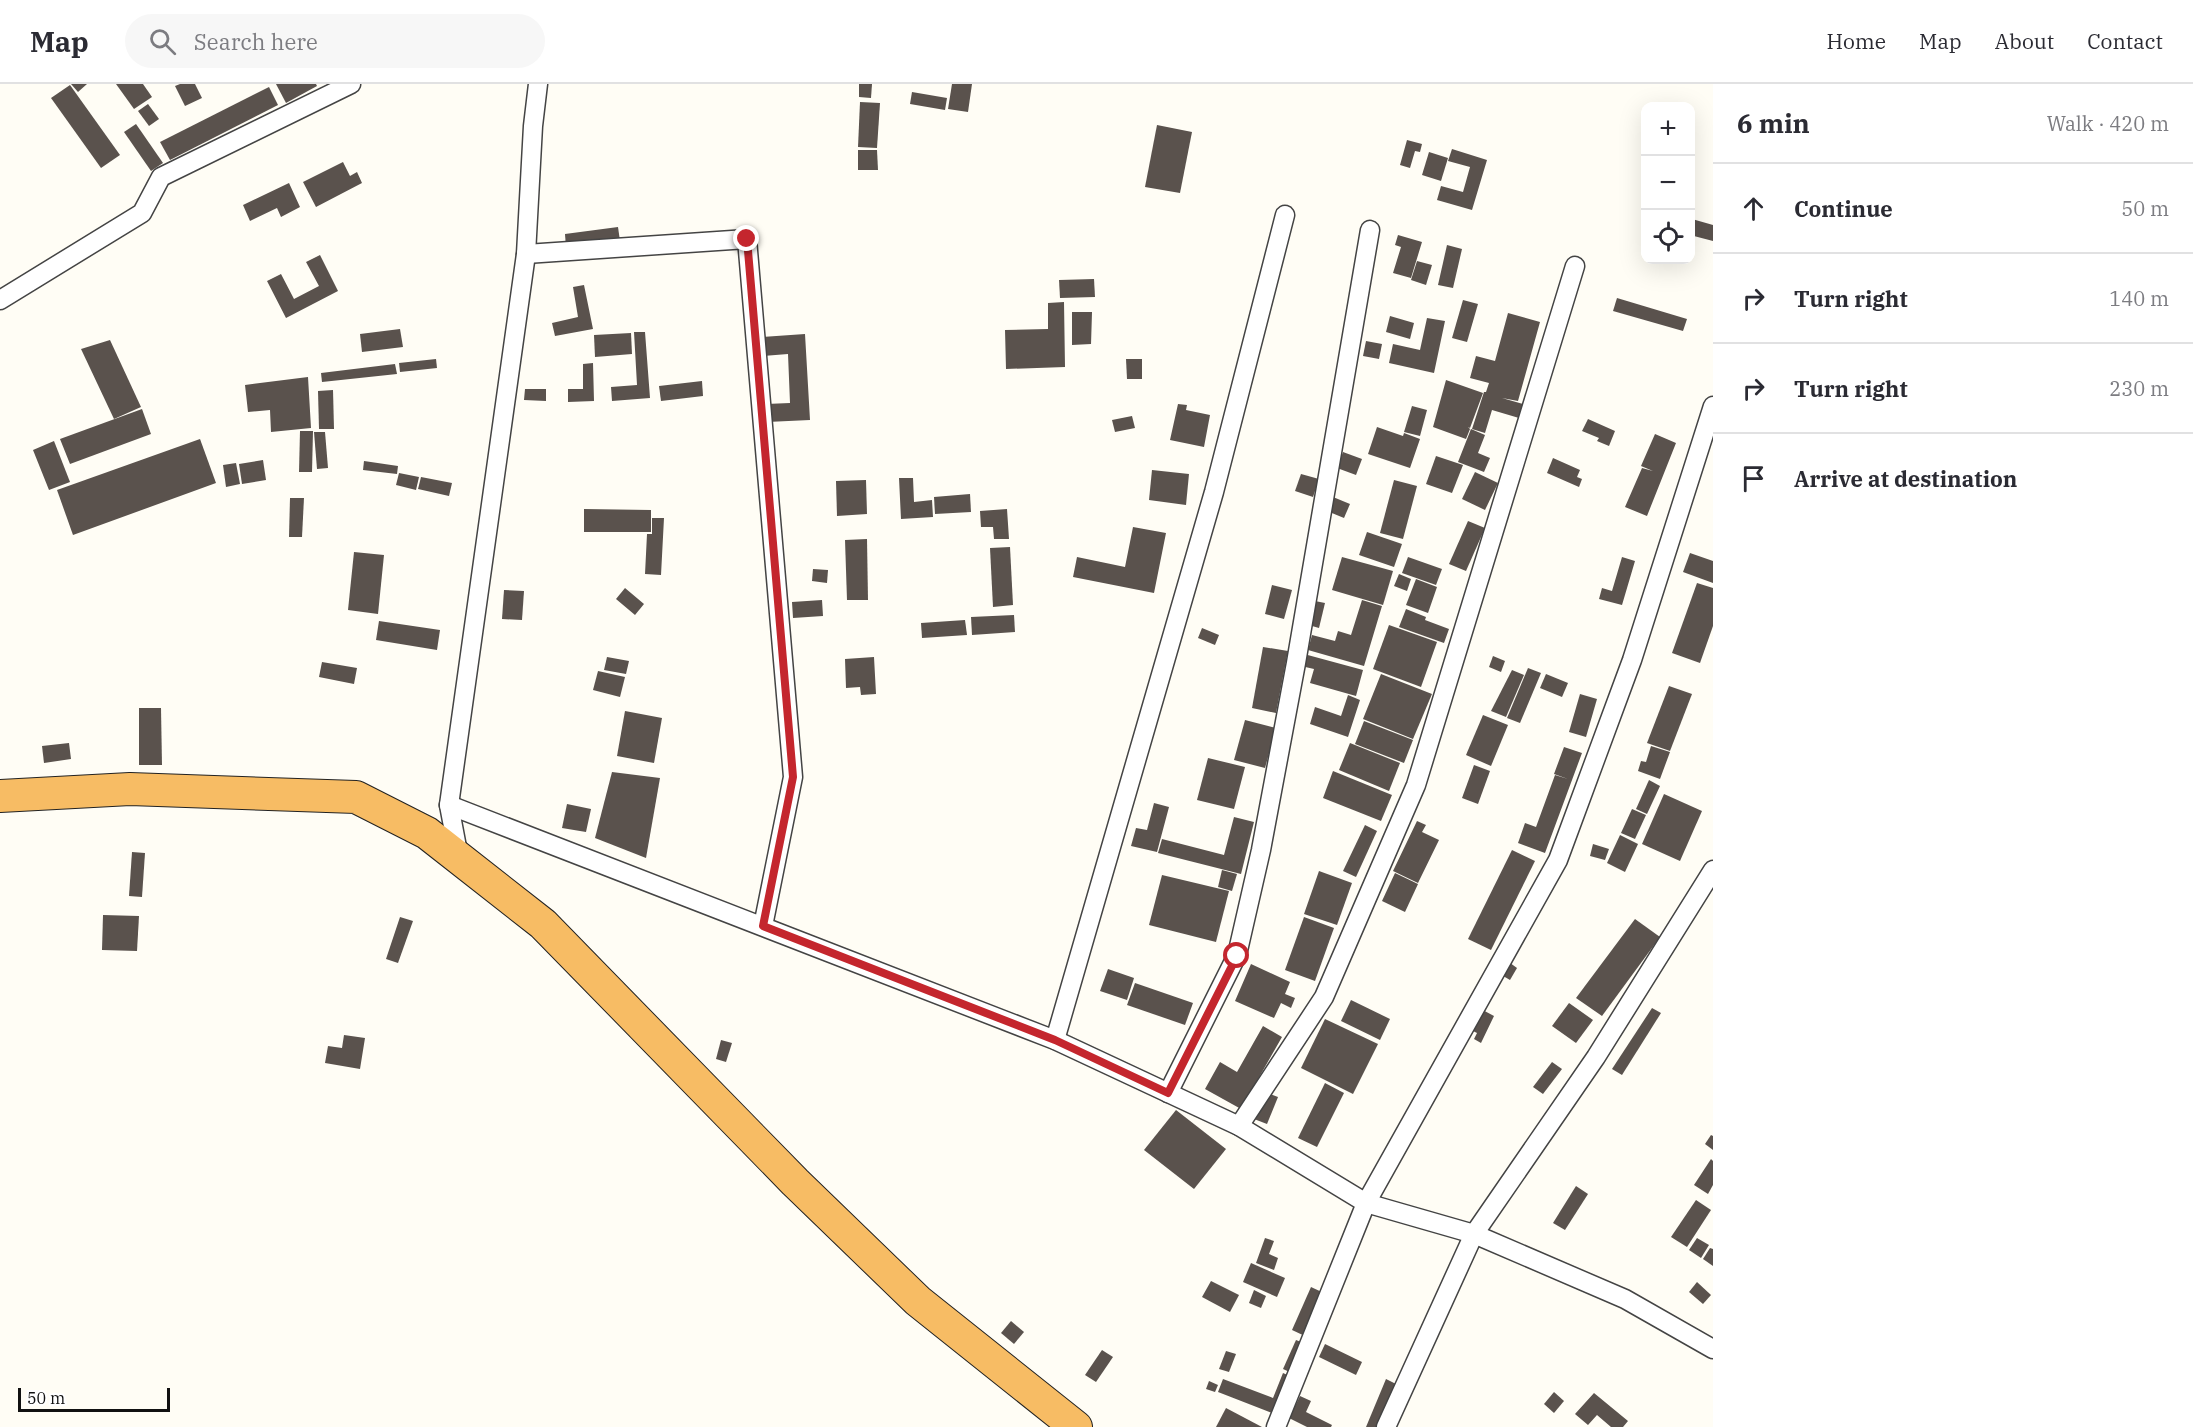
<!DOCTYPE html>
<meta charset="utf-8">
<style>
body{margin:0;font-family:"IBM Plex Serif",serif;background:#f7f7f7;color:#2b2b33}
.controls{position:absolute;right:18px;top:18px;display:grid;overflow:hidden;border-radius:12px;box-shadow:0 6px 24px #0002}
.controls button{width:54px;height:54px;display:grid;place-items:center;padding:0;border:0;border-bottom:2px solid #e1e1e2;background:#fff;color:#2b2b33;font:30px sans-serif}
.scale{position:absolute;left:18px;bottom:15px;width:152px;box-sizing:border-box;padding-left:6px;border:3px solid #111;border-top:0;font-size:16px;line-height:21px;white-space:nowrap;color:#111;-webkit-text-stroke:4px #fff;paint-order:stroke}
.stop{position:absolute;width:18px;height:18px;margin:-14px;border:4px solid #c4262e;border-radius:50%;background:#fff}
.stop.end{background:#c4262e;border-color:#fff;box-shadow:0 2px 6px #0008}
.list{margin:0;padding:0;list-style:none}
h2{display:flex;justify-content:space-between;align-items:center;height:78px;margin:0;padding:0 24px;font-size:26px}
h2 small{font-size:20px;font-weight:400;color:#7c7c81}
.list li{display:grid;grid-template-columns:39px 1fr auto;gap:18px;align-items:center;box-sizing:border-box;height:90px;padding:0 24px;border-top:2px solid #e1e1e2}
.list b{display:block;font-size:22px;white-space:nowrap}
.list em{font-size:20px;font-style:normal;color:#7c7c81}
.icon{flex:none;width:33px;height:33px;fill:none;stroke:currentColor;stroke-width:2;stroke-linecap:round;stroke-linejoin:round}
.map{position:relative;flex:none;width:1713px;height:1343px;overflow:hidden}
header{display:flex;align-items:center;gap:36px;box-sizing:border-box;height:84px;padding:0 30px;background:#fff;border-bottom:2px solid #e1e1e2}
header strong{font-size:28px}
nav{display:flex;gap:33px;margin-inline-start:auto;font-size:21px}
.search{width:420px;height:54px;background:#f7f7f7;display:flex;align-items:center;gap:15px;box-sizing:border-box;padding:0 21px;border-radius:33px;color:#7c7c81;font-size:22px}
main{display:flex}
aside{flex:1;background:#fff}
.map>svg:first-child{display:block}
.building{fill:#5a524d}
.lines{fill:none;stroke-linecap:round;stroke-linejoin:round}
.minor-casing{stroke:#444;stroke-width:21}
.trunk-casing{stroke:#222;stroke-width:34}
.minor{stroke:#fff;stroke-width:18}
.trunk{stroke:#f7bc64;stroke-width:32}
.route{stroke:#c4262e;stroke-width:8}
</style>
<header>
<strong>Map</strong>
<div class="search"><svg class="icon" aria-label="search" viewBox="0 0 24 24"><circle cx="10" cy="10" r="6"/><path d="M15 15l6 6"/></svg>Search here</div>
<nav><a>Home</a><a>Map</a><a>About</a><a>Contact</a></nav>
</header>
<main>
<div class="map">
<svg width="1713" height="1343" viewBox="0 0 1713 1343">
<rect width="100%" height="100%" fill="#fffdf5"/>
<!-- building -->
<g class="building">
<path d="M71,0H87L78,8Z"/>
<path d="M116,0H143L152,13L134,25Z"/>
<path d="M180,0H195L202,14L185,22L175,2Z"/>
<path d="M276,0H316L317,2L286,19Z"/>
<path d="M859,0H872L871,14L859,13Z"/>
<path d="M952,0H972L968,28L948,25Z"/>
<path d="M70,1L120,71L101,84L51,14Z"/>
<path d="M269,3L278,21L170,76L160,58Z"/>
<path d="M912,8L947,14L945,26L910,20Z"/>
<path d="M860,18L880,19L877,64L858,63Z"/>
<path d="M148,20L159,35L149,42L138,27Z"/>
<path d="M136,40L163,79L151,87L124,48Z"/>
<path d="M1157,41L1192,48L1180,109L1145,103Z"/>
<path d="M1407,56L1422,60L1420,68L1415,67L1410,84L1400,81Z"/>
<path d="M1452,65L1487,76L1472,126L1437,116L1441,102L1463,108L1470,83L1448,77Z"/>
<path d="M858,66H877L878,86H858Z"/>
<path d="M1429,68L1448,74L1441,97L1422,91Z"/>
<path d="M343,78L350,92L357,88L362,99L316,123L303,98Z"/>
<path d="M289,99L300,123L281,133L277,124L250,137L243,121Z"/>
<path d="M1692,135L1713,141V157L1690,151Z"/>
<path d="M618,143L620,157L566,164L565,150Z"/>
<path d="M1398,151L1422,158L1411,194L1393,189L1401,163L1395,161Z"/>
<path d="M1447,161L1462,165L1453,204L1438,201Z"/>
<path d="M320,171L338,207L286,234L267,197L281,190L294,215L319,202L306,178Z"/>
<path d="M1417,177L1432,181L1426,201L1411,196Z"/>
<path d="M1094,195L1095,213L1060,214L1059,196Z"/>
<path d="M584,201L593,245L555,252L552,239L578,233L573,203Z"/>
<path d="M1617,214L1687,235L1683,247L1613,227Z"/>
<path d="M1463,216L1478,220L1467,258L1452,254Z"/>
<path d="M1064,218L1065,283L1006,285L1005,246L1048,245V219Z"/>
<path d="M1072,228H1092L1091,260L1072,261Z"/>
<path d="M1508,229L1540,238L1518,317L1502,314L1523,320L1519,334L1492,326L1485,349L1472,345L1484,308H1486L1489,299L1470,294L1476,272L1495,277Z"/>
<path d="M1390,232L1414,239L1410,255L1386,248Z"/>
<path d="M1427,234L1445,237L1434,289L1389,279L1393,260L1420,266Z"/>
<path d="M400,245L403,263L362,268L360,250Z"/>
<path d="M634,248H645L650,314L612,317L611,303L637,301Z"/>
<path d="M631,249L632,270L595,273L594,251Z"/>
<path d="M805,250L810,336L767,338L766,320L790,319L788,270L763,272L762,253Z"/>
<path d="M110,256L141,323L114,335L81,265Z"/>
<path d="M1366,257L1382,260L1379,275L1363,272Z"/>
<path d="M436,275L437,284L400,288L399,279Z"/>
<path d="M1126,275H1142V295H1127Z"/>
<path d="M593,279L594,317L568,318V305H583V280Z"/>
<path d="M395,280L397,290L322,298L321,289Z"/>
<path d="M308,293L311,344L271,348L270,326L248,328L245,301Z"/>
<path d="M1446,296L1483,309L1470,344L1468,343L1470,345L1466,355L1433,343Z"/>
<path d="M702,297L703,312L661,317L659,302Z"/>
<path d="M525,305H546V317L524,316Z"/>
<path d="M333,306L334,345H319L318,307Z"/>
<path d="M1178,320L1187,321L1186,326L1210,331L1204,363L1170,356Z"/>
<path d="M1412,322L1427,326L1420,352L1404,348Z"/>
<path d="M142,325L151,350L70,380L60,355Z"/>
<path d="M1132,332L1135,344L1115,348L1112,336Z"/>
<path d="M1588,335L1615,347L1609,362L1597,357L1599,354L1582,347Z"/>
<path d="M1377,343L1403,352L1404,349L1420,355L1410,384L1368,370Z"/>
<path d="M1471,345L1485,351L1478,369L1490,374L1484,388L1458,378Z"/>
<path d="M300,347H313L312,388H299Z"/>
<path d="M314,348H325L328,384L317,385Z"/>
<path d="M1655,350L1676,359L1647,432L1625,423L1642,384L1653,387L1641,382Z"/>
<path d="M200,355L216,399L73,451L57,406Z"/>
<path d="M54,357L70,398L49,406L33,366Z"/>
<path d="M1343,368L1362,375L1356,391L1337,384Z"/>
<path d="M1436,372L1463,381L1452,409L1426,400Z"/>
<path d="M1553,374L1580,386L1577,393L1582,395L1579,403L1547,389Z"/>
<path d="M263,376L266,396L242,400L239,380Z"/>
<path d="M364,377L398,382L397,390L363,386Z"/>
<path d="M236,379L240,400L226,403L223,381Z"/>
<path d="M1152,386L1189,390L1186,421L1149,416Z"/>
<path d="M1475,388L1498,399L1485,426L1462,415Z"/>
<path d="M399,389L419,393L416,406L396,401Z"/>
<path d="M1301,390L1319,395L1313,413L1295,407Z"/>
<path d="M421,393L452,399L449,412L418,405Z"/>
<path d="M899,394H913L914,418L932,416L933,433L901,435Z"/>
<path d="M866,396L867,430L837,432L836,397Z"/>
<path d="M1394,396L1417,402L1403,455L1380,449Z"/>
<path d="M970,410L971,428L935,430L934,413Z"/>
<path d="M1333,413L1350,420L1344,434L1327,427Z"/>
<path d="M290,414H304L302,453H289Z"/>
<path d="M584,425L651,426V448H584Z"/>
<path d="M1007,425L1009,455H994L993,443H981L980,427Z"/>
<path d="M652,434H664L661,491L645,490L647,450H652Z"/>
<path d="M1468,437L1485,444L1466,487L1449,480Z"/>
<path d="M1133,443L1166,449L1154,509L1073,493L1077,473L1125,483Z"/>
<path d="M1367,448L1402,460L1394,483L1359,471Z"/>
<path d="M867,455L868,516H847L845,456Z"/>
<path d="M1010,463L1013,521L993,523L990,464Z"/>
<path d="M354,468L384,471L378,530L348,526Z"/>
<path d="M1690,469L1713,477V499L1683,488Z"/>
<path d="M1342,473L1393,487L1383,521L1332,506Z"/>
<path d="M1408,473L1442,485L1436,501L1402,489Z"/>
<path d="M1622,473L1635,477L1622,521L1599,515L1602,504L1612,507Z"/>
<path d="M813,485L828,486L827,499L812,497Z"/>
<path d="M1399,490L1411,495L1407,507L1394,502Z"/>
<path d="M1416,495L1437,503L1428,529L1406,521Z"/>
<path d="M1697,499L1713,504V542L1700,579L1672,569Z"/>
<path d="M1272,501L1292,506L1284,535L1265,530Z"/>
<path d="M625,504L644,520L635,531L616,515Z"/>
<path d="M504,506L524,507L522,536L502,535Z"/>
<path d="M822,516L823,532L793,534L792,518Z"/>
<path d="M1310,516L1325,519L1319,544L1305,540Z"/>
<path d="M1362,516L1382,522L1364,582L1308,566L1312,551L1335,557L1338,547L1351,551Z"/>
<path d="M1406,525L1426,533L1425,536L1449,545L1444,559L1399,543Z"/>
<path d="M1014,531L1015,548L972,551L971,533Z"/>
<path d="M965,536L967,551L922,554L921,539Z"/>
<path d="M379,537L440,546L437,566L376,556Z"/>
<path d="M1389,541L1437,558L1421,603L1373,585Z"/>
<path d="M1202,544L1219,551L1215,561L1198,554Z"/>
<path d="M1263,563L1288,567L1276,629L1252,624Z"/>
<path d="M1304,570L1363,586L1356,612L1310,599L1314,585L1301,582Z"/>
<path d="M1493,572L1505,577L1501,588L1489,583Z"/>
<path d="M607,573L629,577L626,590L604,586Z"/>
<path d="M874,573L876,610L861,611L860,603L846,604L845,575Z"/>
<path d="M322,578L357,584L354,600L319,593Z"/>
<path d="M1528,584L1541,589L1520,639L1507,634Z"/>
<path d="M1512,586L1524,591L1506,633L1491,627Z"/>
<path d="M598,587L625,593L620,613L593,606Z"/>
<path d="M1381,590L1432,610L1413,655L1363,635Z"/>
<path d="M1546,590L1568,599L1562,613L1540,604Z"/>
<path d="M1669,602L1692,610L1670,667L1647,659Z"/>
<path d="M1580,610L1597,615L1586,653L1569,648Z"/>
<path d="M1348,611L1360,616L1348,653L1310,640L1315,623L1341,632Z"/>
<path d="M139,624H161L162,681H139Z"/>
<path d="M625,627L662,634L654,679L617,672Z"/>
<path d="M1483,631L1508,641L1491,682L1466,671Z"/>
<path d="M1245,636L1276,644L1265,684L1234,676Z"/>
<path d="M1364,637L1413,656L1404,679L1355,660Z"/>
<path d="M69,659L71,675L44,679L42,662Z"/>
<path d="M1350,659L1400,679L1389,707L1339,686Z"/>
<path d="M1651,662L1670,668L1660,695L1638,687L1641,677L1646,678Z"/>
<path d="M1564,663L1582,669L1545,769L1518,759L1525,739L1536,743L1555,691L1568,695L1554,690Z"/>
<path d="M1208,674L1245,683L1234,725L1197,716Z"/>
<path d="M1474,681L1490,687L1478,720L1462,714Z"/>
<path d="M1333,687L1392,711L1381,737L1323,714Z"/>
<path d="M612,688L660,694L646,774L595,754Z"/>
<path d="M1649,696L1660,702L1647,730L1636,725Z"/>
<path d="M1664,710L1702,727L1680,777L1642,760Z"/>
<path d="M1154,719L1169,723L1157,768L1131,762L1136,744L1147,746Z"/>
<path d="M567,720L591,725L586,748L562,744Z"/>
<path d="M1632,725L1646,731L1635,755L1621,749Z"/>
<path d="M1234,733L1254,738L1241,790L1158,769L1162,755L1224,771Z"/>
<path d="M1417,737L1426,741L1422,748L1439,756L1418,799L1393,787Z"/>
<path d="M1365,741L1377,747L1356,793L1343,787Z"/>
<path d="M1620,751L1638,760L1625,788L1607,779Z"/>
<path d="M1593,760L1609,765L1605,776L1590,772Z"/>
<path d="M1512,766L1535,777L1491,866L1468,855Z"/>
<path d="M132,768L145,769L142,813L129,812Z"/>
<path d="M1222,786L1237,790L1232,807L1218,803Z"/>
<path d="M1319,787L1352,799L1337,841L1304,830Z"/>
<path d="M1395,789L1418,800L1405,828L1382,817Z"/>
<path d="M1162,791L1229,807L1216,858L1149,841Z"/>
<path d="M103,831L139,832L137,867L102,866Z"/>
<path d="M400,833L413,837L398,879L386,875Z"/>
<path d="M1304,833L1334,844L1315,897L1285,886Z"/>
<path d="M1635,835L1660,853L1602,932L1576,914Z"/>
<path d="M1506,876L1517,884L1510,896L1498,889Z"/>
<path d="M1251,880L1290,898L1285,910L1295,914L1291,924L1281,919L1274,934L1235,917Z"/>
<path d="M1108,885L1134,894L1127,916L1100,907Z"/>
<path d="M1135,899L1193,919L1185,941L1127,921Z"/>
<path d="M1351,916L1390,935L1380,956L1341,937Z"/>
<path d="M1569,919L1593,936L1576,959L1552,942Z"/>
<path d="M1479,924L1494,932L1481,959L1474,955L1477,949L1469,945Z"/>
<path d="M1652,924L1661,929L1622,991L1612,985Z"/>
<path d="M1325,935L1378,960L1353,1010L1301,984Z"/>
<path d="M1263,942L1282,953L1241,1025L1205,1005L1220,978L1237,988Z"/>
<path d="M344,951L365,954L360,985L325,979L328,962L342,964Z"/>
<path d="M721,956L732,959L726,978L716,975Z"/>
<path d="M1552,978L1562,985L1543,1010L1533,1003Z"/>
<path d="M1325,999L1344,1009L1317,1063L1298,1054Z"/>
<path d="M1265,1008L1278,1013L1267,1040L1254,1035Z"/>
<path d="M1176,1026L1226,1065L1194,1105L1144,1066Z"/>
<path d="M1711,1051L1713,1052V1066L1705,1060Z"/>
<path d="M1711,1075L1713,1077V1101L1708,1110L1694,1101Z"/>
<path d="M1576,1102L1588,1110L1565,1146L1553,1139Z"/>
<path d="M1696,1116L1711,1126L1687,1163L1671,1153Z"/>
<path d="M1265,1154L1274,1157L1269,1170L1278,1174L1274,1186L1256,1179Z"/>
<path d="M1697,1154L1709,1161L1701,1174L1689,1166Z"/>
<path d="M1710,1164L1713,1165V1182L1703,1175Z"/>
<path d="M1251,1179L1285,1194L1277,1213L1243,1198Z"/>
<path d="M1211,1197L1239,1211L1230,1228L1202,1213Z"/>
<path d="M1697,1198L1711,1211L1703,1220L1689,1208Z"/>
<path d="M1311,1203L1326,1210L1307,1253L1292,1246Z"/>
<path d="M1254,1206L1266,1212L1261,1224L1249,1219Z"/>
<path d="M1011,1237L1024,1248L1014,1260L1001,1249Z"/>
<path d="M1296,1256L1306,1260L1294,1290L1283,1285Z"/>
<path d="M1325,1260L1362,1278L1356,1291L1319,1273Z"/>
<path d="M1102,1266L1113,1273L1096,1298L1085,1291Z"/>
<path d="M1226,1267L1236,1270L1229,1288L1219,1285Z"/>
<path d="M1283,1289L1292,1293L1277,1331L1218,1308L1223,1295L1273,1314Z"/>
<path d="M1386,1295L1398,1301L1380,1343H1366Z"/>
<path d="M1209,1297L1218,1301L1215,1308L1206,1305Z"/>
<path d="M1554,1308L1564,1317L1554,1329L1544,1320Z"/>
<path d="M1594,1309L1628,1337L1623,1343H1611L1597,1331L1588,1341L1575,1330Z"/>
<path d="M1300,1312L1311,1317L1306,1328L1332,1341L1331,1343H1307L1289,1334Z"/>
<path d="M1226,1324L1262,1343H1216Z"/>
</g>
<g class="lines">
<!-- minor casing -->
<g class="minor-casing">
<g id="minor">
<path d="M526,170L747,155L793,693L763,842"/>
<path d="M0,216L142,129L161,93L351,0"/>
<path d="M449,721L1055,956L1239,1042L1366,1119L1474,1150L1625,1215L1713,1265"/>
<path d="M459,774L449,721L526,170L533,42L538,0"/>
<path d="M1055,956L1214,408L1285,131"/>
<path d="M1168,1009L1237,871L1261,766L1296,579L1370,146"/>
<path d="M1239,1042L1324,913L1416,701L1575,182"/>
<path d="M1276,1343L1366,1119L1558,776L1632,576L1713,322"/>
<path d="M1386,1343L1474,1150L1596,973L1713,786"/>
</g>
</g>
<!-- trunk casing -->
<g class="trunk-casing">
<path id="trunk" d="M0,712L130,705L356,713L427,749L543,840L795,1098L918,1217L1076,1343"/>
</g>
<!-- minor -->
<use href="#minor" class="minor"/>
<!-- trunk -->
<use href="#trunk" class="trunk"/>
</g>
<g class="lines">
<!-- route -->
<path class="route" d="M747,155L793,693L763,842L1055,956L1168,1009L1237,872"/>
</g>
</svg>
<div class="controls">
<button>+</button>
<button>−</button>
<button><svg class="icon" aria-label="locate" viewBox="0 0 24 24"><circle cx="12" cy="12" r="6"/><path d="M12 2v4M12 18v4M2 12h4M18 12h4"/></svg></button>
</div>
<div class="scale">50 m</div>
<div class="stop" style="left:1237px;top:872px"></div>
<div class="stop end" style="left:747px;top:155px"></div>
</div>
<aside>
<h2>6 min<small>Walk · 420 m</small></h2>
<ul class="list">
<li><svg class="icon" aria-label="ahead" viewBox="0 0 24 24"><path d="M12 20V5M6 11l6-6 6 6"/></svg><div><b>Continue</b></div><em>50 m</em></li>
<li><svg class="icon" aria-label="right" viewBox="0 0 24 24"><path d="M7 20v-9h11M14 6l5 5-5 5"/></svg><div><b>Turn right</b></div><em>140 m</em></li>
<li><svg class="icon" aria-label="right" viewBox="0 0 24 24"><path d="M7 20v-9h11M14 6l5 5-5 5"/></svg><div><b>Turn right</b></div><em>230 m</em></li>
<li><svg class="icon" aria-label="arrive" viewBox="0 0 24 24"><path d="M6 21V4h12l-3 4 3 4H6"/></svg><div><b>Arrive at destination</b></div></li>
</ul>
</aside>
</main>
